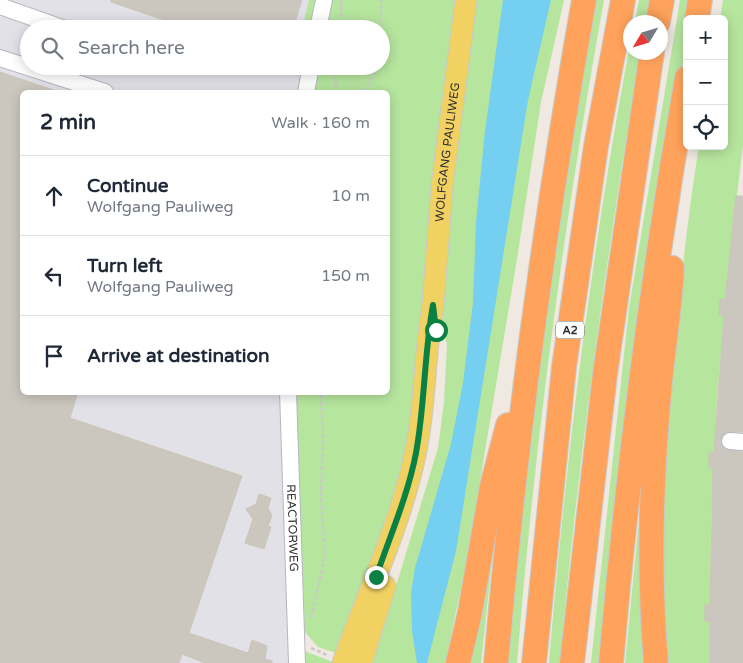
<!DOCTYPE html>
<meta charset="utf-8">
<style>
body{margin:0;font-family:"Varela Round",sans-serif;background:#f2f2f3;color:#1f2937}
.controls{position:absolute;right:15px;top:15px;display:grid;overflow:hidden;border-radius:8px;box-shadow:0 2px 12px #0003}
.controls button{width:45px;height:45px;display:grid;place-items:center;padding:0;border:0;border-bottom:1px solid #e0e1e3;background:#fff;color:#1f2937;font:25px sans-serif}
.compass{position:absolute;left:623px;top:15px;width:45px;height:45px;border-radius:50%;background:#fff;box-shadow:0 2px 12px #0003;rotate:232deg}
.stop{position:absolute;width:15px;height:15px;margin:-11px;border:4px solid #0b8043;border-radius:50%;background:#fff}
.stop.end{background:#0b8043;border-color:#fff;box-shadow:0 1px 5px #0008}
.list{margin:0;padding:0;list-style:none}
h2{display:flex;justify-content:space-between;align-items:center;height:65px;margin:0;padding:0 20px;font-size:21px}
h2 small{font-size:16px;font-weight:400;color:#747a83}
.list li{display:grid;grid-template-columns:32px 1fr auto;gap:15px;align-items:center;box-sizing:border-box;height:80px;padding:0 20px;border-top:1px solid #e0e1e3}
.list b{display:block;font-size:19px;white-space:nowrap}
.list p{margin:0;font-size:16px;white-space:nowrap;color:#747a83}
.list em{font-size:16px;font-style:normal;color:#747a83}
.icon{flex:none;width:28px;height:28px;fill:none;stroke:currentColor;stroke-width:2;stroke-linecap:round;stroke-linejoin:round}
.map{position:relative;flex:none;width:743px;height:663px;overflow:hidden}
.search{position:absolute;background:#fff;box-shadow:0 2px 12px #0003;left:20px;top:20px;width:370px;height:55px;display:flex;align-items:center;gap:12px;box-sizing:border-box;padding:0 18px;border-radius:28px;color:#747a83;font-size:19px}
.panel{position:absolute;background:#fff;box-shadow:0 2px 12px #0003;left:20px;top:90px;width:370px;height:305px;border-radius:8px}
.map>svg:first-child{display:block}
.industrial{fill:#e3e1e8}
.green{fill:#b6e59e}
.water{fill:#75cff0}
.building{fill:#cbc7bf;stroke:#cbc5ba}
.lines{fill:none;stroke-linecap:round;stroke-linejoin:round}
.minor-casing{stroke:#b4b7c1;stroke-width:18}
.major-casing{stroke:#c9c9c9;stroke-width:23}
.highway-casing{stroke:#c9c9c9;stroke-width:26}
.path{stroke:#c9c9c9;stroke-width:2.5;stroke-dasharray:4 2.5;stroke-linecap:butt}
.minor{stroke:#fff;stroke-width:16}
.major{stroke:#f2d163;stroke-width:21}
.highway{stroke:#ffa35c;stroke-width:24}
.route{stroke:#0b8043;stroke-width:6}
.labels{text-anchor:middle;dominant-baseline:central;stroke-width:4;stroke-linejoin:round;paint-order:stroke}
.shield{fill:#fff;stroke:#6d6d6d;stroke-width:1}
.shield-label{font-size:11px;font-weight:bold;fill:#2e2e2e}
.street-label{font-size:12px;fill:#2e2e2e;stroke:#fff}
</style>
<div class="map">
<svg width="743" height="663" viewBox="0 0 743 663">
<rect width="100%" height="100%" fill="#efe9e1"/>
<!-- industrial -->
<path class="industrial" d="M0,0H318L311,29H29V66H303L297,92H22V392L282,393L290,663H0Z"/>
<!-- green -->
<g class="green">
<path d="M309,0H317L312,29H302Z"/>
<path d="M330,0H457L416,436L342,655L318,647L305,632L295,393L388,392V92H310L314,66H381V29H322Z"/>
<path d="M475,0H564L541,102L517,259L466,565L445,663H366L379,642L438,448L444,402L447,345L442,322L448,228L461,97Z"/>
<path d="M592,0H604C564,220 535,441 517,663H505L552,245Z"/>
<path d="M639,0H650L646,22H635Z"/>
<path d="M680,0H694L687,19V39L668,147L603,663H591L629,308Z"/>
<path d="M723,0H743V145L728,270L717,400L711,526L710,663H666C657,581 663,496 669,413C676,324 685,234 699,146H724V19H720Z"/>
<path d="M630,44V52L640,53C607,255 578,458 560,663H549C566,456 592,248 630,44Z"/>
<path d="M498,506L481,663H467Z"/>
<path d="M643,519L646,663H625L639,520Z"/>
<path d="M304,651L336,663H304Z"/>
</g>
<!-- water -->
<path class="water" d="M503,0H551L528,100L456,551L427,663H417L412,631L411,593L415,568L451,444L463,383L473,303L476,222L485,131Z"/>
<!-- building -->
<g class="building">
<path d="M111,0H302L293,29H191L111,2Z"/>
<path d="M0,72L56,91L55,92H22V392H78L70,418L242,476L189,633L248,653L252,640L267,646L265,659L272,661V663H205L182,654L179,663H0Z"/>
<path d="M736,196H743V432H726L720,441L725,449L743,452V663H710V621H705V605H710L713,468H709V452H714L724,316L719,315L720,299L725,300Z"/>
<path d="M259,494L271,498L268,508L272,516L268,526L271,527L264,549L245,543L253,519L246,509L256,504Z"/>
</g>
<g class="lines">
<!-- minor casing -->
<g class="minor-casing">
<g id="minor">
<path d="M0,6L65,29"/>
<path d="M318,29L324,0"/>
<path d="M0,58L105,92"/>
<path d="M306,92L311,66"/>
<path id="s1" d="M288,392L297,663"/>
<path d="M730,441L743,442"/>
</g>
</g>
<!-- major casing -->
<g class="major-casing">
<g id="major">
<path id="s2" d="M343,663C367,594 400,527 415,455C426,405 424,355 433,305L442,186L466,0"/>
<path d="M361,663L385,586"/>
</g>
</g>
<!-- highway casing -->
<g class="highway-casing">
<g id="highway">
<path d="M697,19L700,0"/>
<path d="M658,22L662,0"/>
<path d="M458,663L470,612L492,486L508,425"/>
<path d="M496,663C515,441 545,220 584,0"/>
<path d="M534,663L564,367L596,146L623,0"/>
<path d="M572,663L605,374L652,52"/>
<path d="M611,663C628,467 653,271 687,78"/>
<path d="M656,663C648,569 651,476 660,382C664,344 670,306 672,268"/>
</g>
</g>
<!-- path -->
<g class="path">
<path d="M341,0L342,29"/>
<path d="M380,29L381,0"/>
<path d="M330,66L336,82L335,92"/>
<path d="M364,92L378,66"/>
<path d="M311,618L325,556L321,498L323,440L321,392"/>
<path d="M311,648L329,656"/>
</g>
<!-- minor -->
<use href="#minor" class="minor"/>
<!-- major -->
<use href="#major" class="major"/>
<!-- highway -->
<use href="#highway" class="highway"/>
</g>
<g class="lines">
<!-- route -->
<path class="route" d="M376,577C390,536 408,495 416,453C425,404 424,354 433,305L436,330"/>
</g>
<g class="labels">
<!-- shield labels -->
<rect class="shield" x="556" y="321.5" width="28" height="17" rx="4"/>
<g class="shield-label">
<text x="570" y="330">A2</text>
</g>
<!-- street labels -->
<g class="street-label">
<text stroke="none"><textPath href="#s2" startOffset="525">WOLFGANG PAULIWEG</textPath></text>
<text stroke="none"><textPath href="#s1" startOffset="136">REACTORWEG</textPath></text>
</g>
</g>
</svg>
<div class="controls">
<button>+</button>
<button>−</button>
<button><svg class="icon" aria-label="locate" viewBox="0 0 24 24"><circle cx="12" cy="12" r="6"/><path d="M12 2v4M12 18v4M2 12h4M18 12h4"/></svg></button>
</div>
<svg class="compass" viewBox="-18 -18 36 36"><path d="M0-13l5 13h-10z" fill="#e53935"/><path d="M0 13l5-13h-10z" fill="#747a83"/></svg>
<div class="stop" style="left:436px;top:330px"></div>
<div class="stop end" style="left:376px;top:577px"></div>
<div class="search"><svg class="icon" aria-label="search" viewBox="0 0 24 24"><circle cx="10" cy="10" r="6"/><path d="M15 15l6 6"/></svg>Search here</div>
<section class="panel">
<h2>2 min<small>Walk · 160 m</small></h2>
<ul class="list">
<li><svg class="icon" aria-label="ahead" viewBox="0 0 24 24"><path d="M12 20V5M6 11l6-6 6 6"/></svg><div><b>Continue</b><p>Wolfgang Pauliweg</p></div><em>10 m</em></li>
<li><svg class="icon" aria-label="left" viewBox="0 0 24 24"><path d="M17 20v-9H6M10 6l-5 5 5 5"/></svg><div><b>Turn left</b><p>Wolfgang Pauliweg</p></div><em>150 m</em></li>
<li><svg class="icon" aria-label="arrive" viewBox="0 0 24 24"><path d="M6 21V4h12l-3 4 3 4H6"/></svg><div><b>Arrive at destination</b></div></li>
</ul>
</section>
</div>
